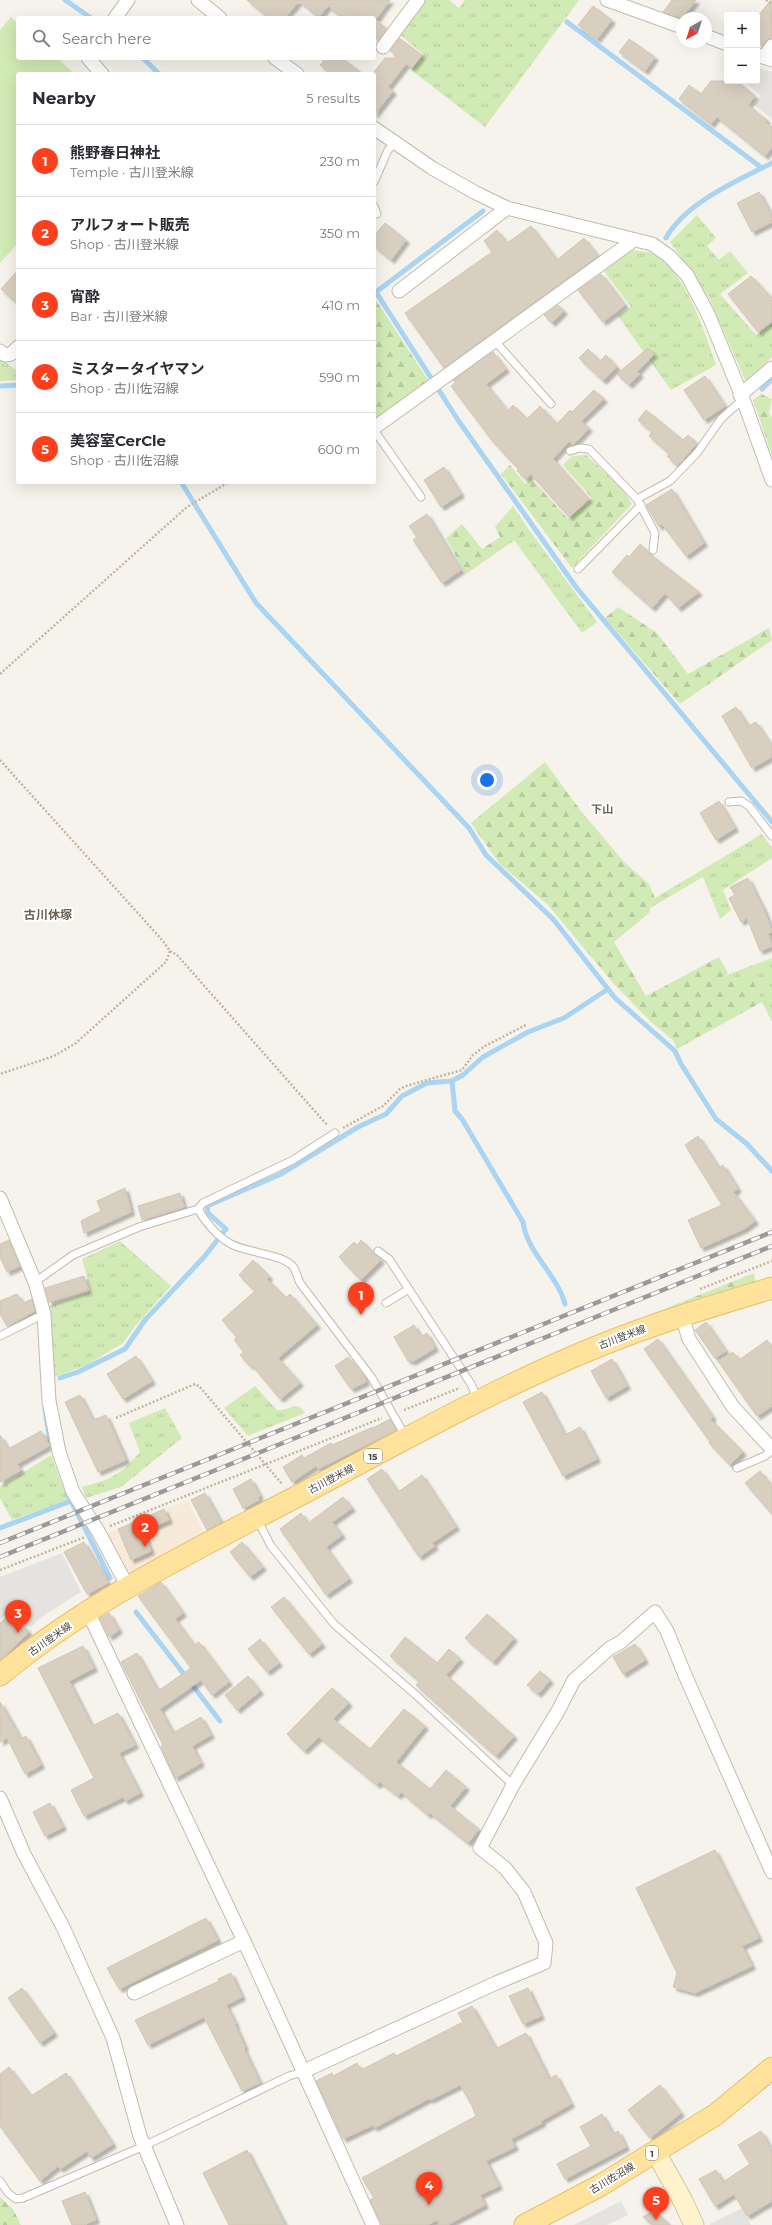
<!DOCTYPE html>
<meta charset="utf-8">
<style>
body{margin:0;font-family:Montserrat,"Noto Sans JP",sans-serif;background:#f2f2f3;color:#2b2b33}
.controls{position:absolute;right:12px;top:12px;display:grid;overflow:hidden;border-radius:4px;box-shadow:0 4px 16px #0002}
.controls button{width:36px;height:36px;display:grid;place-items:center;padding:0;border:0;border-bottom:1px solid #e1e1e2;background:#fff;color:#2b2b33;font:20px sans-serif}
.compass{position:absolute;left:676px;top:12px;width:36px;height:36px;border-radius:50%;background:#fff;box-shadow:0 4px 16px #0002;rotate:219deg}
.you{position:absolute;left:487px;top:780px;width:14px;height:14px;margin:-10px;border:3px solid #fff;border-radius:50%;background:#1a73e8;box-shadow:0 0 0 6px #1a73e833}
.badge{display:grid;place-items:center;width:26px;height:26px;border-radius:50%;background:#fc3f1d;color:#fff;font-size:13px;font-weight:700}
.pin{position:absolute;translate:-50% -33px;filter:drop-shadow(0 1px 2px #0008)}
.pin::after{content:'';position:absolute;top:21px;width:14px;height:12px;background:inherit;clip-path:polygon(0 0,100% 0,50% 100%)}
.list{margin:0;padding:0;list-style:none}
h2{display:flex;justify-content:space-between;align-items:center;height:52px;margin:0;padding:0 16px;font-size:17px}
h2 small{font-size:13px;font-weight:400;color:#7c7c81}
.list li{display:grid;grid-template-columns:26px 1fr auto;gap:12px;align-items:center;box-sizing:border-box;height:72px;padding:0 16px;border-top:1px solid #e1e1e2}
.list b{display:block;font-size:15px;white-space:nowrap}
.list p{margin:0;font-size:13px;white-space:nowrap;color:#7c7c81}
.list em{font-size:13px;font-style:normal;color:#7c7c81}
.icon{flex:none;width:22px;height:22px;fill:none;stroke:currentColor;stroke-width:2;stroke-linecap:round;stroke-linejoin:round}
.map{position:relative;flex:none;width:772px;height:2225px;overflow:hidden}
.search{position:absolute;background:#fff;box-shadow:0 4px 16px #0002;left:16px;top:16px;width:360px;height:44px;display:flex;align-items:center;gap:10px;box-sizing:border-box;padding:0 14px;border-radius:4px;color:#7c7c81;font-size:15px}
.panel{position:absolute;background:#fff;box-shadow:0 4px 16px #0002;left:16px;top:72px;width:360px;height:412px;border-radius:4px}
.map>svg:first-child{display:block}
.commercial{fill:#f7ead8}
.grass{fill:url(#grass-tufts)}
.forest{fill:url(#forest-firs)}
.park{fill:#d2eab5}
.parking{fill:#e5e3e0}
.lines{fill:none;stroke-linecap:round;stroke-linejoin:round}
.stream{stroke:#a9d4f2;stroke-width:5}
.building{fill:#d8cfc1;stroke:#d3c7b4;filter:url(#shadow)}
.lane-casing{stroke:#c2bbae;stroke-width:9}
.street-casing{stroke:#c2bbae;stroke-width:15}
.secondary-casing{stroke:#d6c79b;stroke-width:21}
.primary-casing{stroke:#e6c16a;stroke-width:23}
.path{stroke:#c4b79f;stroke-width:2.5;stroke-dasharray:2 2;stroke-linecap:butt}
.lane{stroke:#fff;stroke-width:7}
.street{stroke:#fff;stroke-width:13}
.secondary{stroke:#fff3cd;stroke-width:19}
.primary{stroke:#ffe39c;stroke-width:21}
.rail-casing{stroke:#9a9a9a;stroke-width:4.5}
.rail{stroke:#fff;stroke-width:3;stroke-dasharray:9;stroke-linecap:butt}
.labels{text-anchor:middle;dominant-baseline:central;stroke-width:4;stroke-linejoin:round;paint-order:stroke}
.shield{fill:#fff;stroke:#817c74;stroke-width:1}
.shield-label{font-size:9px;font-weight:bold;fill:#4b4439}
.street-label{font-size:10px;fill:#4b4439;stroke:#fff}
.neighbourhood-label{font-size:11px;font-weight:bold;fill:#6e6250;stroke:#fff}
.quarter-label{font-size:12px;font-weight:bold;fill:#6e6250;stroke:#fff}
</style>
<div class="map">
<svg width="772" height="2225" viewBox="0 0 772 2225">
<defs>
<pattern id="grass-tufts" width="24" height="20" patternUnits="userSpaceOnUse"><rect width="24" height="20" fill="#d2eab5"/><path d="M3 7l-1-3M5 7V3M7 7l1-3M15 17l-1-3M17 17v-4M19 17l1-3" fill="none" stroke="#b6ca9c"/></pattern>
<pattern id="forest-firs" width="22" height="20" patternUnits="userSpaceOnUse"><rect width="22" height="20" fill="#d2eab5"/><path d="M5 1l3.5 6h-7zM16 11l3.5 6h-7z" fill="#b6ca9c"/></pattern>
<filter id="shadow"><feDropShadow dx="3.5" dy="3.5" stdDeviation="1" flood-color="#0004"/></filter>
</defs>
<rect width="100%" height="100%" fill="#f6f3ec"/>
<!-- commercial -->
<path class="commercial" d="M188,1500L204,1533L133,1572L125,1568L105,1534Z"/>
<!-- grass -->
<g class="grass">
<path d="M425,0H449L459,8L465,0H579L485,127L411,70L423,54L399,34Z"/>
<path d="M697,215L716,238L707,246L719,260L730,251L748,273L720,294L756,335L772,323V357L746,382L709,298L670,242Z"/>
<path d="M632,250C638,251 647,251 653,254C684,267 706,335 716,365L671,390L618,316L631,307L604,271Z"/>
<path d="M0,358L18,371V380L0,381Z"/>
<path d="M529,530L597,622L582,633L514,540Z"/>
<path d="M762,834L772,848V858L723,890L731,910L720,919L703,877L652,907L655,898Z"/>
<path d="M772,958V1022L761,1000L741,977L728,980L721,977Z"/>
<path d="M120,1241L171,1286L136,1325L123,1343L87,1365L52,1378L49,1306L91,1291L82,1259Z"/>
<path d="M255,1386L277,1410C289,1411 297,1399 305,1413L248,1436L224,1408Z"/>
<path d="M165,1408L182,1438L121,1487L86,1498L82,1487C112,1479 119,1476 140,1452L129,1423Z"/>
<path d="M51,1455L68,1500L12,1520L0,1498V1487Z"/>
</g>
<!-- forest -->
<g class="forest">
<path d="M374,297L430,383L374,423V338L376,336L374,331Z"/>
<path d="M761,394L772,399L769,413L772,417V455L753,400Z"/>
<path d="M586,455L623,489L632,504L572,568L501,474L510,465L525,484L531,478L568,519L592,498L563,465L572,456Z"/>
<path d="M513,506L529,530L466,574L446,538L462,524L482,549L500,537L495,527Z"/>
<path d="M618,607L657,633L688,674L769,628L772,640L680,704L605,618Z"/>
<path d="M545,762L581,811L624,862L649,884L655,898L649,913L614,942L646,996L719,957L728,973L722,977L728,980L741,977L753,981L762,1002L677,1049L673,1040L650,1021L614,984L548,905L499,863L471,823Z"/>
<path d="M754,1273L756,1287L634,1321Z"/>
<path d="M0,2197L13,2209L21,2225H0Z"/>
</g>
<!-- park -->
<path class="park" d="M11,17L18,24V58H57L75,74H18V243L0,263V30Z"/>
<!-- parking -->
<g class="parking">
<path d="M760,68L772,72V119L754,105L761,96L747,84L749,81H757V71Z"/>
<path d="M62,1553L81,1592L41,1617L30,1628L12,1609L0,1620V1577Z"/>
<path d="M621,2201L628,2215L607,2225H574Z"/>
<path d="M742,2208L751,2225H710V2224Z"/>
</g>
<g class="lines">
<!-- stream -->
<g class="stream">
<path d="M65,0L91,18"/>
<path d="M567,22L762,168"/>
<path d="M143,58L159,74"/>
<path d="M666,238C685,203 737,181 772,163"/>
<path d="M374,289L458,420L576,587L772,822"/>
<path d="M376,292L483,211"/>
<path d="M0,386L18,385"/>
<path d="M762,389L772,379"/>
<path d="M181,482L256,603L469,828L486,855L553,919L615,998L675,1051L681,1064L716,1119L747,1144L772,1171"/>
<path d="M452,1081L455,1111L462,1119L523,1222C527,1253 557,1274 565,1304"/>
<path d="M60,1378L78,1372L125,1349L145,1320L204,1257L226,1229L208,1213L207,1206L281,1174L358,1127L386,1114L402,1096L427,1083L452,1081L463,1075L483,1057L528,1032L564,1018L608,989"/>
<path d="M45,1410L50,1440"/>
<path d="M67,1493L110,1578"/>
<path d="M0,1528L71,1501"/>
<path d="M136,1612L220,1721"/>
</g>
</g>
<!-- building -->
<g class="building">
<path d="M247,0H390L377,18H343L328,6L319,17L299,1L285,18H270Z"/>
<path d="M672,0H696L682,18L663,12Z"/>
<path d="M771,0L772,38L768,39L762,46L757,41V17Z"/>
<path d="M593,6L612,20L597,39L578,25Z"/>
<path d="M374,19L387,29L378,41L374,37Z"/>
<path d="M399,38L422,55L412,68L406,64L388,87L393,91L374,115V72L385,58H399L390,51Z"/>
<path d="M629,39L655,57L645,71L619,52Z"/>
<path d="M326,58H342L363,74H330L320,65Z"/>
<path d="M711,81H737L755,96L748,105L767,120L765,122L772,127V147L765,156L717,117L711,124L679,99L689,85L701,94Z"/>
<path d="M759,192L772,216V222L752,232L737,203Z"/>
<path d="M385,223L406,240L391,260L374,246V236Z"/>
<path d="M531,226L557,260L584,238L598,256L444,368L405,313L492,252L484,241L497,230L507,243Z"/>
<path d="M18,270V304L1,289Z"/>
<path d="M601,274L625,305L603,322L578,290Z"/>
<path d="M751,276L772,298V321L758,332L728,294Z"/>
<path d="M558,305L564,311L552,323L544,315Z"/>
<path d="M648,348L654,354L637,372L640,374L629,385L617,374Z"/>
<path d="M588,349L600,361L606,355L617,367L603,381L579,358Z"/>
<path d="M493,352L506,369L486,384L508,411L513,405L527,419L540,406L557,424L570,410L572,412L594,390L604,399L581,421L589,428L573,445L569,441L553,459L589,499L569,517L531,474L526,479L517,471L519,469L494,443L451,386L455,383L453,380Z"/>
<path d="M705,376L725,406L704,420L684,390Z"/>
<path d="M646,410L683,440L688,435L697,443L677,466L667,456L670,454L649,436L652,432L638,420Z"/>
<path d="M444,467L461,494L441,507L424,480Z"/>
<path d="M672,489L704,543L686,556L662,524L659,527L646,505Z"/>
<path d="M427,514L461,570L442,583L413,540L417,537L409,526Z"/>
<path d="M640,544L650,554L699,592L678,608L665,593L652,608L612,572L627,555L629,557Z"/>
<path d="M736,707L748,726L756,722L772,746V757L752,768L722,716Z"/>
<path d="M719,801L735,828L716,840L700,813Z"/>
<path d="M748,878L764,910L772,932L768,933L772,946L760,951L747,918L741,922L729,898L735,895L730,887Z"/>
<path d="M698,1136L719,1168L723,1165L738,1189L733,1192L755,1221L744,1229L701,1248L688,1220L722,1205L685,1145Z"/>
<path d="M125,1188L131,1212L84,1233L81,1221L101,1211L97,1201Z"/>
<path d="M180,1193L184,1207L142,1220L138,1206Z"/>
<path d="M9,1240L20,1266L7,1272L0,1257V1244Z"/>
<path d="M361,1240L381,1260L361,1280L339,1257L354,1242L357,1245Z"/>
<path d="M253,1260L269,1276L267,1279L286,1298L290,1294L317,1325L278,1358L300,1383L280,1399L252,1365L250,1366L240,1355L244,1352L234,1340L237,1337L222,1320L255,1291L239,1275Z"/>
<path d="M84,1276L88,1290L49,1302L45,1288Z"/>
<path d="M17,1294L23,1303L32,1299L35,1311L7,1326L0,1314V1301Z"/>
<path d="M706,1322L726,1351L715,1358L695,1330Z"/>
<path d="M414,1325L421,1337L427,1333L435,1348L412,1362L411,1360L408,1361L394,1337Z"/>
<path d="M658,1339L713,1417L710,1419L743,1452L730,1465L709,1443L710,1442L644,1349Z"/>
<path d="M767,1340L772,1348V1406L757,1416L718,1361L733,1352L739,1360Z"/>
<path d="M136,1356L152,1381L123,1399L107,1374Z"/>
<path d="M348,1357L364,1376L366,1382L351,1389L335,1366Z"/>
<path d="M612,1359L627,1386L606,1398L591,1371Z"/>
<path d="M542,1392L565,1435L580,1427L597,1459L563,1476L523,1402Z"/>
<path d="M80,1395L93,1420L106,1415L126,1460L98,1472L65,1402Z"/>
<path d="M390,1419L396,1430L318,1469L316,1466L292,1482L283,1467L302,1455L304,1458L331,1443L332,1445L373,1427V1428Z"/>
<path d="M41,1431L49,1446L17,1464L21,1470L0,1482V1435L8,1449Z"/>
<path d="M382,1469L398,1492L422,1475L456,1527L432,1543L435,1546L419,1557L367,1479Z"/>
<path d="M760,1471L772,1486V1514L745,1483Z"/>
<path d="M251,1479L260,1496L258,1497L259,1500L243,1508L233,1489Z"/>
<path d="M205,1493L221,1522L207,1530L191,1500Z"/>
<path d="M343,1497L352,1508L332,1522L342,1535L326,1547L349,1579L326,1595L280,1529L301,1513L308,1523Z"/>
<path d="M164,1509L169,1520L143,1531L151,1551L131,1560L118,1529Z"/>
<path d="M84,1542L108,1583L87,1594L64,1552Z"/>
<path d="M242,1542L263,1567L250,1577L230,1552Z"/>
<path d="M161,1582L183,1613L175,1619L194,1645L199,1642L229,1682L212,1695L201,1680L160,1709L173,1733L201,1717L211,1735L192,1746L201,1763L175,1778L161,1746L163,1745L121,1662L137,1653L158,1691L191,1668L138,1596Z"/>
<path d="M284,1597L322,1644L309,1654L271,1607Z"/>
<path d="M11,1613L29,1632L0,1660V1623Z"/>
<path d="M109,1613L119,1630L109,1637L100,1618Z"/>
<path d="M487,1614L514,1638L493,1662L465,1638Z"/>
<path d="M405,1637L437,1663L449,1649L460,1659L446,1675L514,1736L496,1756L416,1685L420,1682L390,1656Z"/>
<path d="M260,1639L279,1663L267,1672L248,1649Z"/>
<path d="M635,1644L645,1660L623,1674L613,1657Z"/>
<path d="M83,1646L94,1668L69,1681L92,1726L118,1713L135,1745L119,1753L140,1793L125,1801L123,1797L84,1816L71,1790L94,1778L38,1668Z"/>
<path d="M540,1671L550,1680L538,1694L527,1685Z"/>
<path d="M248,1676L260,1691L237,1710L225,1695Z"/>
<path d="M332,1688L349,1703L333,1719L370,1749L404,1709L425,1726L396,1762L430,1789L446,1770L466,1787L450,1806L479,1829L468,1843L430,1813L428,1815L401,1792L398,1796L380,1782L377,1785L319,1737L304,1751L287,1734Z"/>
<path d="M0,1702L21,1739L26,1736L41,1765L25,1774L7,1738L0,1742Z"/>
<path d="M50,1803L63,1827L45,1836L33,1812Z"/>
<path d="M715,1850L759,1938L742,1946L752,1966L695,1993L673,1987L677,1973L636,1888Z"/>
<path d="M206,1918L218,1940L119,1989L107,1968Z"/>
<path d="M231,1973L242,1997L226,2005L236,2024L235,2025L245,2047H243L260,2083L242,2091L204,2017L148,2045L135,2020L219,1981L218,1979Z"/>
<path d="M22,1988L54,2033L40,2043L8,1998Z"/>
<path d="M528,1988L541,2016L523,2024L509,1996Z"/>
<path d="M472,2006L494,2046L496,2045L497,2048L526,2033L549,2079L556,2075L571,2104L541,2121L542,2123L511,2139L515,2147L486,2161L499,2186L480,2195L485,2205L447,2225H440L437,2220L427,2225H382L370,2200L374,2198L362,2178L476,2116L472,2106L460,2085L430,2100V2098L374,2128L373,2125L343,2139L316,2081L332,2073L333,2076L357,2063L361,2070L394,2053L396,2056L463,2022L458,2013Z"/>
<path d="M9,2067L31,2096L66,2073L113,2144L91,2158L87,2151L60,2169L58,2166L40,2181L0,2126V2074Z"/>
<path d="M660,2085L681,2113L650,2138L628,2110Z"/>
<path d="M602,2114L613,2134L618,2131L626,2147L565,2179L557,2164L591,2146L580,2127Z"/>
<path d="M761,2131L772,2150V2201L747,2216L734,2194L715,2206L699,2179L716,2170L723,2182L750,2164L738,2145Z"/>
<path d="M247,2150L285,2225H229L203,2173Z"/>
<path d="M85,2192L96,2220L83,2225H72L62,2201Z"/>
<path d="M654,2210L670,2225H653L643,2217Z"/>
</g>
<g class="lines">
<!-- lane casing -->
<g class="lane-casing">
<g id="lane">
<path d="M374,182L388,150L395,143"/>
<path d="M374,206L377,214"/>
<path d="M494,340L551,404"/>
<path d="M374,430L421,497"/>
<path d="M570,451L580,448L589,449L637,499L655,533L653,550"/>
<path d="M637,499L670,481L697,453L721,419L743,399"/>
<path d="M578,569L641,505"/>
<path d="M729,802L741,801L749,806L772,836"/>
<path d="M335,1133L293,1160L203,1203L198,1209C205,1222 218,1237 231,1244C247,1253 285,1254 294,1268C296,1272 298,1278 300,1283L372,1378L406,1437"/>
<path d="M378,1251L389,1259L471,1384L478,1400"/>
<path d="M35,1282L73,1255L139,1227L198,1209"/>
<path d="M386,1303L409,1289"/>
<path d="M0,1336L44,1314"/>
<path d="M737,1468L765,1456L772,1449"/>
<path d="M257,1519L271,1546L334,1624L416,1695L513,1785"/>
<path d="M0,2181L8,2193L16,2199L23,2198L144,2146L289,2076L302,2072"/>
</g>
</g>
<!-- street casing -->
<g class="street-casing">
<g id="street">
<path d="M198,0L220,18"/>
<path d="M607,0L682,27"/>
<path d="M115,18L128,0"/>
<path d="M706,36L727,44"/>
<path d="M383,47L418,0"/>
<path d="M757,55L772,60"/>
<path d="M764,57L772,46"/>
<path d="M88,58L102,74"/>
<path d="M275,58L297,74"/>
<path d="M374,128L432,168L476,193L507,208L652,244L669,256L687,275L708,314L743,399L772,480"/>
<path d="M399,291L507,208"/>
<path d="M0,351L5,355L11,354L18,347"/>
<path d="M740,395L772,368"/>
<path d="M374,428L634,240"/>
<path d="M0,1198L35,1282L44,1314L49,1401L59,1452L73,1492L98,1531L128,1587"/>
<path d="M682,1316L689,1339L733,1407L772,1449"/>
<path d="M88,1612L244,1941L373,2225"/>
<path d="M0,1798L24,1854L63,1927L113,2038L140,2136L177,2225"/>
<path d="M134,1993L244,1941"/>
<path d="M302,2072L496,1983L544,1963L546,1943L524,1892L505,1868L480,1848L513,1785L558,1711L574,1680L610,1648L621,1642L655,1612L667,1631L685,1675L772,1872"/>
</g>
</g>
<!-- secondary casing -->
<g class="secondary-casing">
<path id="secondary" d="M655,2151L683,2201L694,2225"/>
</g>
<!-- primary casing -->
<g class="primary-casing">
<g id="primary">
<path d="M0,1675C89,1601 193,1551 294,1498C393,1446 491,1390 594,1348C652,1324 712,1306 772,1288"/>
<path d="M525,2225L601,2185L715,2115L772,2068"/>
</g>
</g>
<!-- path -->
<g class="path">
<path d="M766,0L772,4"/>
<path d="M0,674L187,507L229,482"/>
<path d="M0,760L163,941L170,951L166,962L76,1043L54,1056L0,1074"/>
<path d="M170,951L177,955L327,1125"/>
<path d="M343,1128L383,1106L400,1089L406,1086L462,1070L473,1055L485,1046L526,1025"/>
<path d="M700,1289L772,1261"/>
<path d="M404,1410L460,1388"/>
<path d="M116,1418L195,1384L199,1386L282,1484"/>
<path d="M110,1526L382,1418"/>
<path d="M0,1570L85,1537"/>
</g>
<!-- lane -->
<use href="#lane" class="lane"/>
<!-- street -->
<use href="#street" class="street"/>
<!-- secondary -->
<use href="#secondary" class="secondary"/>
<!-- primary -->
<use href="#primary" class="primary"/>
<!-- rail casing -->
<g class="rail-casing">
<g id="rail">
<path d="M0,1543L772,1232"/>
<path d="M0,1557L772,1246"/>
</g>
</g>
<!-- rail -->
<use href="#rail" class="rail"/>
</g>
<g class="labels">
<!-- shield labels -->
<g class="shield">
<rect x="364" y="1449" width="18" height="14" rx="3"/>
<rect x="646" y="2146" width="12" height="14" rx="3"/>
</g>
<g class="shield-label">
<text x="373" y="1456">15</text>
<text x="652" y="2153">1</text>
</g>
<!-- street labels -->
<g class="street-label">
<text transform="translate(622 1337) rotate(-21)">古川登米線</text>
<text transform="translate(331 1479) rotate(-28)">古川登米線</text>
<text transform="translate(50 1639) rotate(-35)">古川登米線</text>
<text transform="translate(612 2178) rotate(-31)">古川佐沼線</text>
</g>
<!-- neighbourhood labels -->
<g class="neighbourhood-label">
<text x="602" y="809">下山</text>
</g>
<!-- quarter labels -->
<g class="quarter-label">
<text x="48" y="914">古川休塚</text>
</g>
</g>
</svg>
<div class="controls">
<button>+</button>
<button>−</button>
</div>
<svg class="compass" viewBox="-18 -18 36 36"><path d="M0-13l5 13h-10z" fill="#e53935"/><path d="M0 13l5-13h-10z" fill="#7c7c81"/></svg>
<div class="you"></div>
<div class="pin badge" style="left:361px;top:1315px">1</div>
<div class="pin badge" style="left:145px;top:1547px">2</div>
<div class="pin badge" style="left:18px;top:1633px">3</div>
<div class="pin badge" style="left:429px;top:2205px">4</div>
<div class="pin badge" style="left:656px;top:2220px">5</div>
<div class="search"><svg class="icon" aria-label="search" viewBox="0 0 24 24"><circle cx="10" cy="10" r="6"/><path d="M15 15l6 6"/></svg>Search here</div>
<section class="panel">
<h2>Nearby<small>5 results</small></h2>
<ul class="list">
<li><span class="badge">1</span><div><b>熊野春日神社</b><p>Temple · 古川登米線</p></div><em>230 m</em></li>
<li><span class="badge">2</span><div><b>アルフォート販売</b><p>Shop · 古川登米線</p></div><em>350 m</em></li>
<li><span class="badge">3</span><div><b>宵酔</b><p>Bar · 古川登米線</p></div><em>410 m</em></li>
<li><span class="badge">4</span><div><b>ミスタータイヤマン</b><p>Shop · 古川佐沼線</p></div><em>590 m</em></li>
<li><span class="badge">5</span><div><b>美容室CerCle</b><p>Shop · 古川佐沼線</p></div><em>600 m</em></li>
</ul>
</section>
</div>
